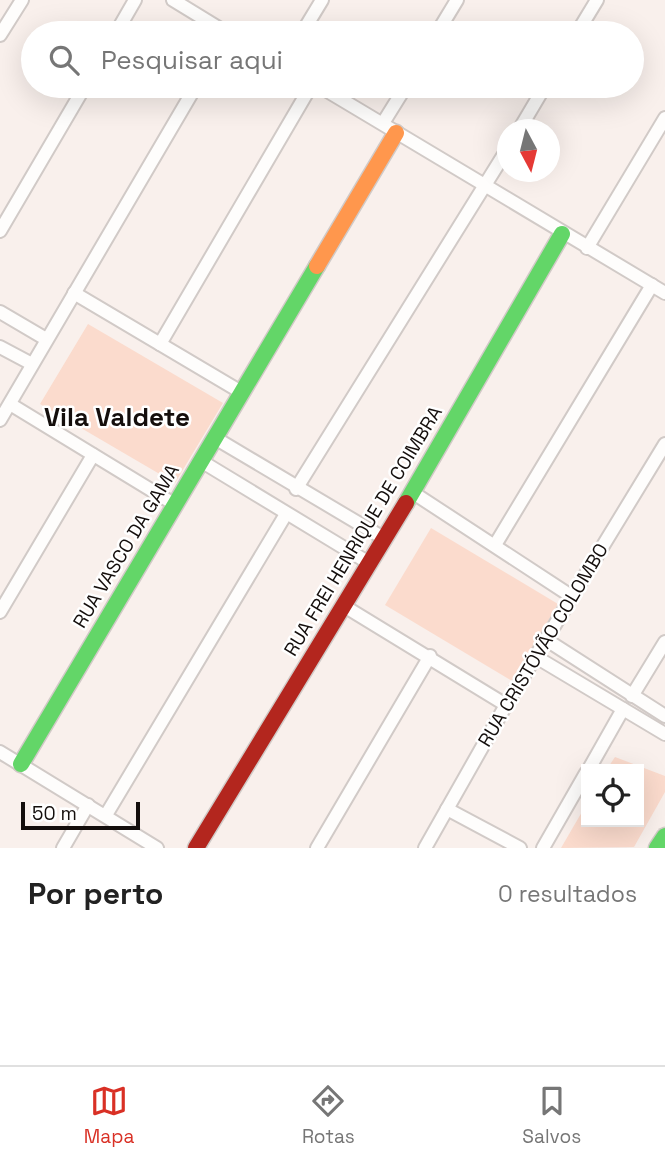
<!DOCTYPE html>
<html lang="pt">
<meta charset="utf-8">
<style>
body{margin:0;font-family:"Space Grotesk",sans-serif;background:#f2f2f2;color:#222}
.controls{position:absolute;right:21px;bottom:21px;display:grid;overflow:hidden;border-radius:0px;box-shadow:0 7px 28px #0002}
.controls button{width:63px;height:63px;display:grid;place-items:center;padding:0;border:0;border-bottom:2px solid #e0e0e0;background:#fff;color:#222;font:35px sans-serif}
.compass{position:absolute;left:497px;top:119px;width:63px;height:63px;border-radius:50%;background:#fff;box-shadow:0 7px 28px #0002;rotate:173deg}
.scale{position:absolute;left:21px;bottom:18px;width:119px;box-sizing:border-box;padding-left:7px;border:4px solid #140e0c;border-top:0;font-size:19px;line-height:24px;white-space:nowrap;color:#140e0c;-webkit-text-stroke:5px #fff;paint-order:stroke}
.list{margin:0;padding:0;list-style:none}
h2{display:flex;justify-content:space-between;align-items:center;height:91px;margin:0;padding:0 28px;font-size:30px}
h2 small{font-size:23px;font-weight:400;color:#767676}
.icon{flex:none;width:38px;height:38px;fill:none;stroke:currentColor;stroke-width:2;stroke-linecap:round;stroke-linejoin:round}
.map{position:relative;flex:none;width:665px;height:848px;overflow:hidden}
.search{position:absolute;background:#fff;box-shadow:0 7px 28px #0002;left:21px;right:21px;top:21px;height:77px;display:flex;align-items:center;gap:18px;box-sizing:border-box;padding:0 24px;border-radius:38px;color:#767676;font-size:26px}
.sheet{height:217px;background:#fff}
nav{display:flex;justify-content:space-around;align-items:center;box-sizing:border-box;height:98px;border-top:2px solid #e0e0e0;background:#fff;font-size:19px;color:#767676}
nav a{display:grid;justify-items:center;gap:4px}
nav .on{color:#d93025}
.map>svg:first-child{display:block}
.green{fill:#fbdbcd}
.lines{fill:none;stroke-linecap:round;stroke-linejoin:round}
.street-casing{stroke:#d1cac7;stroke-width:16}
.fast-casing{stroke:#d1cac7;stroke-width:19}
.slow-casing{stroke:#d1cac7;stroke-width:19}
.jam-casing{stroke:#d1cac7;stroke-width:19}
.street{stroke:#fefdfc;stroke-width:12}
.fast{stroke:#63d668;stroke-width:16}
.slow{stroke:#ff974d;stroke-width:16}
.jam{stroke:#b3261e;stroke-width:16}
.labels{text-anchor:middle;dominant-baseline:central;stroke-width:5;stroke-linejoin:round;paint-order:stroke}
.street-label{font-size:19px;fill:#140e0c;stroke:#fff}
.district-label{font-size:26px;font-weight:bold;fill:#140e0c;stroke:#fff}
</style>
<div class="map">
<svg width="665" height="848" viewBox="0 0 665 848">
<rect width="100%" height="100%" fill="#f9f0ec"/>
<!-- green -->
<g class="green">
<path d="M88,324L223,403L175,483L40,404Z"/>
<path d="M431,528L558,604L512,681L385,605Z"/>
<path d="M615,757L665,776V792L634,847L561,848L586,805V822H639V769H607Z"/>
</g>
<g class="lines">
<!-- street casing -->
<g class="street-casing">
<g id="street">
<path d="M173,0L227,33"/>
<path d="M116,33L135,0"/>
<path d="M302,33L322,0"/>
<path d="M437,33L457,0"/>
<path d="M577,33L597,0"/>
<path d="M0,35L22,0"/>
<path d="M319,86L665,293"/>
<path d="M383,123L406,86"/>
<path d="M519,130L545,86"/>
<path d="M0,231L85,86"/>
<path d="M587,248L665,118"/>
<path d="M74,293L241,392"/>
<path d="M0,312L46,339"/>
<path d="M160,344L311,86"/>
<path d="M0,347L32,364"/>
<path d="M10,404L174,504"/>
<path d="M0,420L196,86"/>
<path d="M215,438L385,539"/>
<path d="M201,461L369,563"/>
<path d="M296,489L508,148"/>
<path d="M412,492L571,596"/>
<path d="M495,545L652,285"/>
<path d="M344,606L506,705"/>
<path d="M0,612L93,455"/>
<path d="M545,639L665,716"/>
<path d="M536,657L665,734"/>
<path d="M632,696L665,642"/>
<path d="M0,752L157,848"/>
<path d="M589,769L623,709"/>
<path d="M447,809L520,848"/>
<path d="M106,815L286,514"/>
<path d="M63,848L88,805"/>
<path d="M317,848L430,656"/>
<path d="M425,848L506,705L665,444"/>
<path d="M543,848L586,773"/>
</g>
</g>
<!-- fast casing -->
<g class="fast-casing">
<g id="fast">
<path d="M406,503L562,234"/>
<path d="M21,764L317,266"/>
<path d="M657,848L665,836"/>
</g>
</g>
<!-- slow casing -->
<g class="slow-casing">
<path id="slow" d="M317,266L396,133"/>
</g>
<!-- jam casing -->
<g class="jam-casing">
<path id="jam" d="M196,848L406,503"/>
</g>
<!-- street -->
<use href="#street" class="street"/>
<!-- fast -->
<use href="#fast" class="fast"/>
<!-- slow -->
<use href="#slow" class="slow"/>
<!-- jam -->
<use href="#jam" class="jam"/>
</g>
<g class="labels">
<!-- street labels -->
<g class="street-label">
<text transform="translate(363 531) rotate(-59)">RUA FREI HENRIQUE DE COIMBRA</text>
<text transform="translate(126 546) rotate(-59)">RUA VASCO DA GAMA</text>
<text transform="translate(543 645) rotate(-59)">RUA CRISTÓVÃO COLOMBO</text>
</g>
<!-- district labels -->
<g class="district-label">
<text x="117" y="417">Vila Valdete</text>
</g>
</g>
</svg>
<div class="controls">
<button><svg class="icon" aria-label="locate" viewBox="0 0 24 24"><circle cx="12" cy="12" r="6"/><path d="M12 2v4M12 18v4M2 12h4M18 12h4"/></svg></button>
</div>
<svg class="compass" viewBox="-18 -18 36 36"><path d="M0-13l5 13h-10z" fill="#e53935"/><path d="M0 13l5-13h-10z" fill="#767676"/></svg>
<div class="scale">50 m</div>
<div class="search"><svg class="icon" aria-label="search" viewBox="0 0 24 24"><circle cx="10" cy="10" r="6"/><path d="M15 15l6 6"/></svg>Pesquisar aqui</div>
</div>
<section class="sheet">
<h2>Por perto<small>0 resultados</small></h2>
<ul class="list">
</ul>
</section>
<nav>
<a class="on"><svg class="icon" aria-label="map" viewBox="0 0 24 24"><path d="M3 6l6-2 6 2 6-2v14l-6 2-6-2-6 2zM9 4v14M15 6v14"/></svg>Mapa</a>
<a><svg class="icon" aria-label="directions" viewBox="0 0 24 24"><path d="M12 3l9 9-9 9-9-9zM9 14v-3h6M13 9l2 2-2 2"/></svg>Rotas</a>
<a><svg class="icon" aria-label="saved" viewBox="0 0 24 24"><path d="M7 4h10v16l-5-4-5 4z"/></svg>Salvos</a>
</nav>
